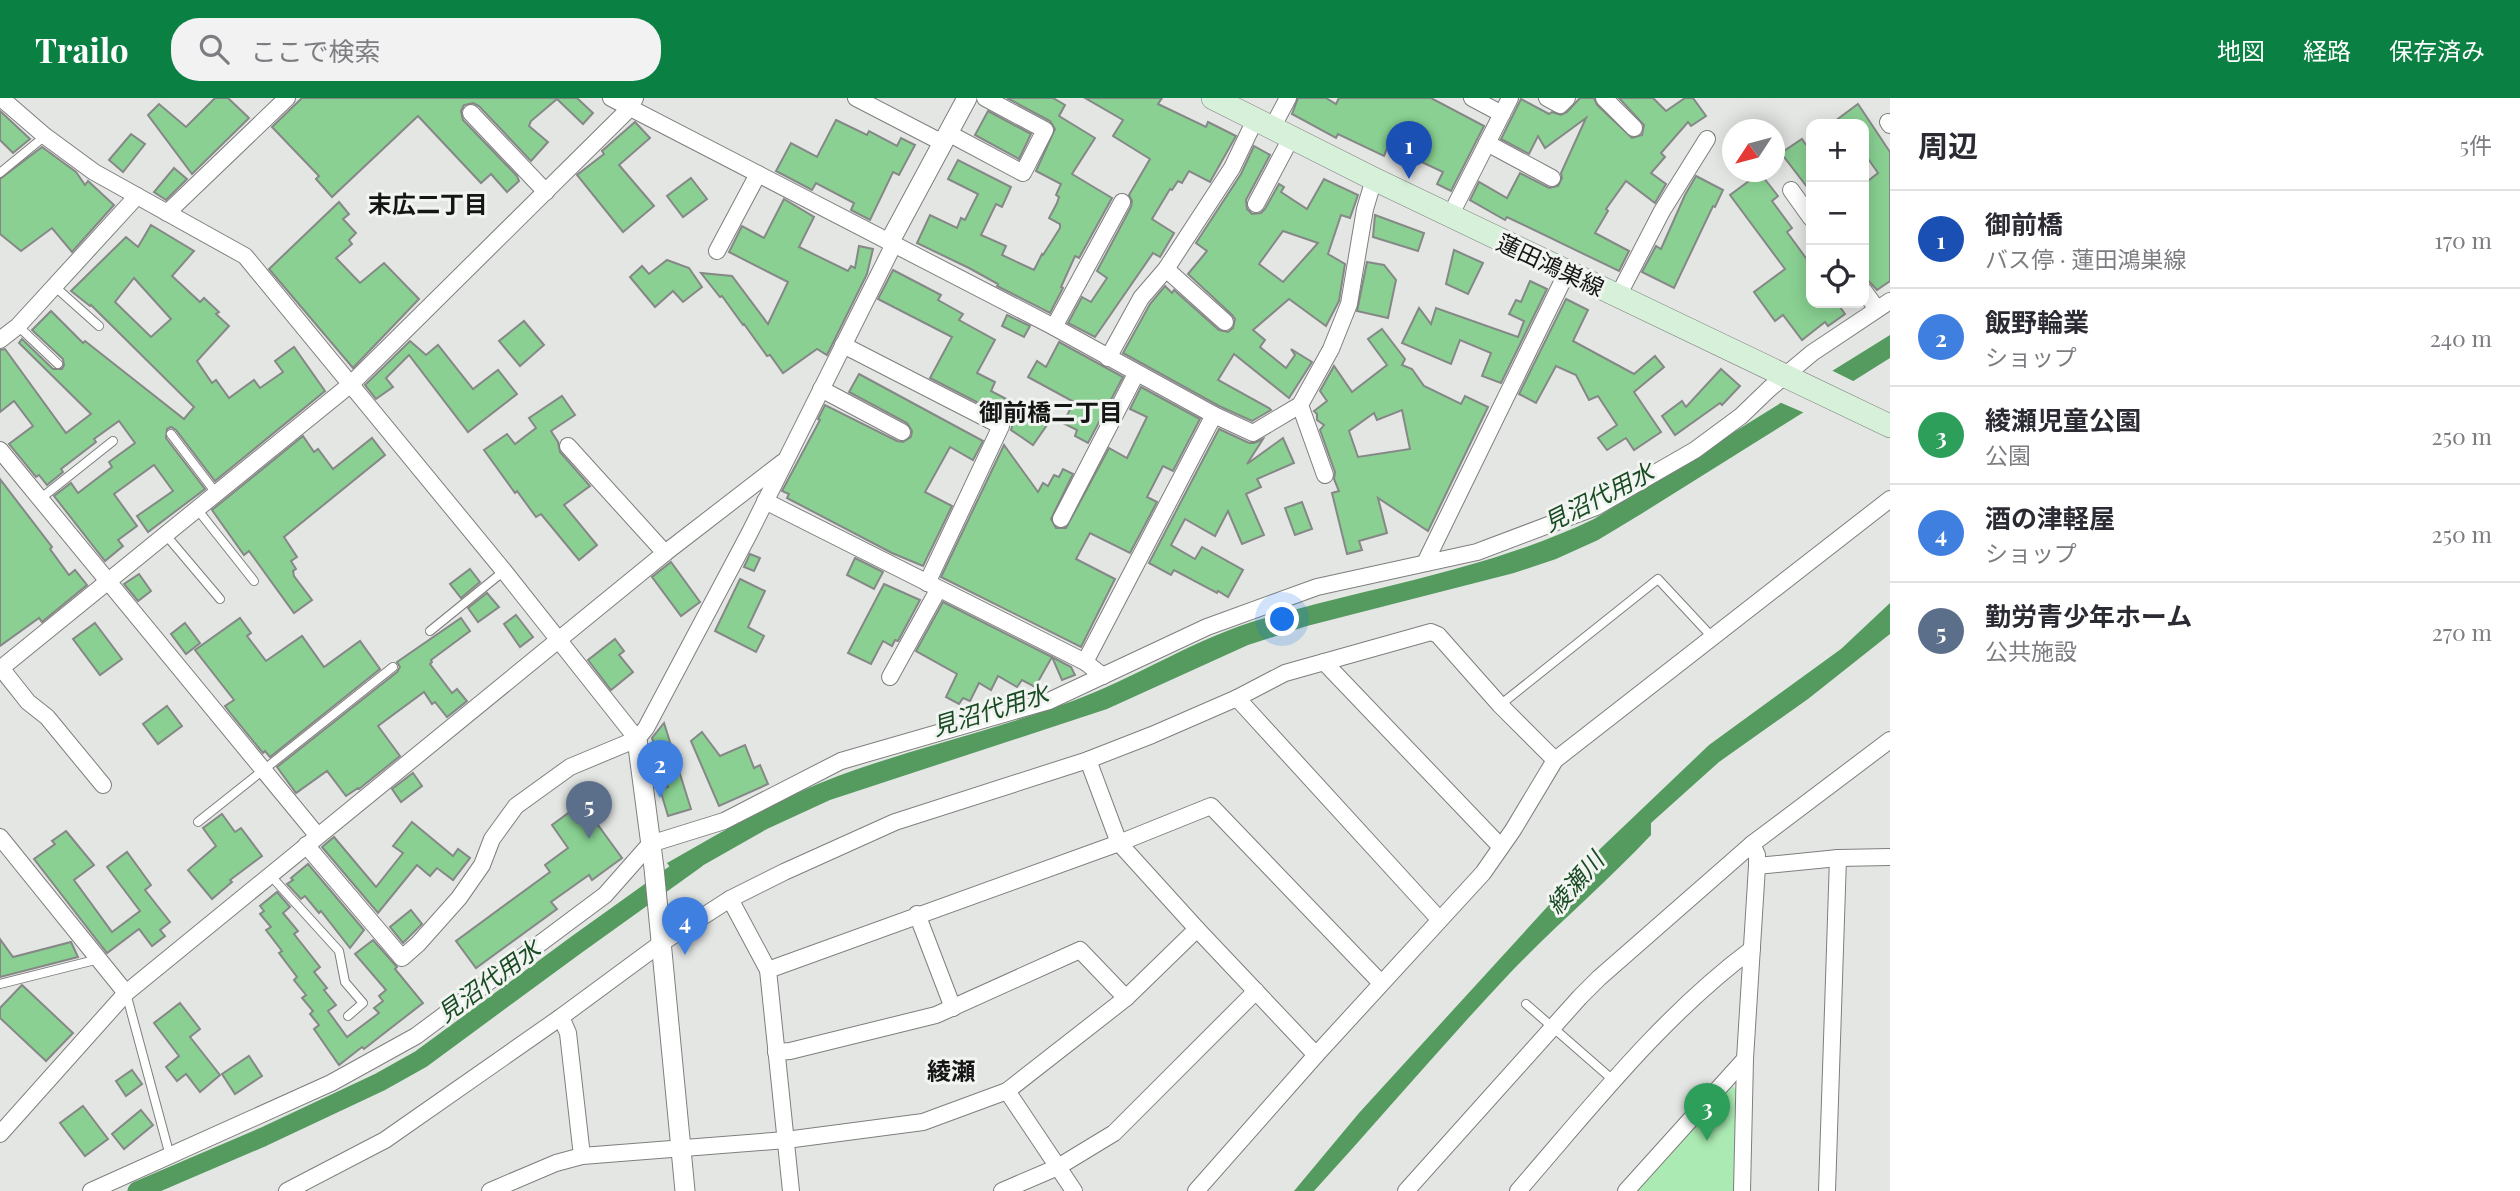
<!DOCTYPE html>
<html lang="ja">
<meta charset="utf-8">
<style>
body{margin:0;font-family:"Playfair Display","Noto Sans JP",serif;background:#f2f2f3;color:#2b2b33}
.controls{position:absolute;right:21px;top:21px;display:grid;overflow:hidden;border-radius:14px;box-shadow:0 4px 18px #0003}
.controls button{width:63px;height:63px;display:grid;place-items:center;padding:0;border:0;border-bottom:2px solid #e1e1e2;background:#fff;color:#2b2b33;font:35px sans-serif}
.compass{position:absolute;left:1722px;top:21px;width:63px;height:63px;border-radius:50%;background:#fff;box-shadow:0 4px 18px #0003;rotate:234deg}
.you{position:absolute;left:1283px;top:522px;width:24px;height:24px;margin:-18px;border:5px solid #fff;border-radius:50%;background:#1a73e8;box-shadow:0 0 0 10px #1a73e833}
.badge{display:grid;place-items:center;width:46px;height:46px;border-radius:50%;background:#0b8043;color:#fff;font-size:23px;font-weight:700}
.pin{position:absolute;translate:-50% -58px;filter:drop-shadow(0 2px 4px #0008)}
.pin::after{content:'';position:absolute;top:37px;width:24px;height:21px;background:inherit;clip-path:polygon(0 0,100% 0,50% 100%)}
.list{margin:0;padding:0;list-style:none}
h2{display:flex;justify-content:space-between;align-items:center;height:91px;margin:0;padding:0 28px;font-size:30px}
h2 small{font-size:23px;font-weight:400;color:#7c7c81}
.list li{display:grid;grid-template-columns:46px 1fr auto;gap:21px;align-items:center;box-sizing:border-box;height:98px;padding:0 28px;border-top:2px solid #e1e1e2}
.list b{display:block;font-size:26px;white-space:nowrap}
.list p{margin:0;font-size:23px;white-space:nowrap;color:#7c7c81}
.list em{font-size:23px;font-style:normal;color:#7c7c81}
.icon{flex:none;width:38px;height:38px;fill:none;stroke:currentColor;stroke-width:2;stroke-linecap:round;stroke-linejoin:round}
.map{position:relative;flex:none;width:1890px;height:1093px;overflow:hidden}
header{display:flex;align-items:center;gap:42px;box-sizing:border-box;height:98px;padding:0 35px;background:#0b8043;color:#fff}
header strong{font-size:33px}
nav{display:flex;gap:38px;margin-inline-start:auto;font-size:24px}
.search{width:490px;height:63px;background:#f2f2f3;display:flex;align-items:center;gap:18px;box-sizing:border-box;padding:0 24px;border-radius:28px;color:#7c7c81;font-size:26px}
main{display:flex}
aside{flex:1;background:#fff}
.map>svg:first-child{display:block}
.green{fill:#abeab2}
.water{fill:#559a5f}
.pier{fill:#e4e6e4}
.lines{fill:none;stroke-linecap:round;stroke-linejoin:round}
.canal{stroke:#559a5f;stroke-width:19}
.building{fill:#89d092;stroke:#858886;stroke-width:2;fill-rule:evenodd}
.service-casing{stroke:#7d7f7d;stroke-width:10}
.minor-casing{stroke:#7d7f7d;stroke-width:18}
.tertiary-casing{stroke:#7d7f7d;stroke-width:21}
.secondary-casing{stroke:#7d7f7d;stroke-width:24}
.service{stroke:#fff;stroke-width:8}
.minor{stroke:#fff;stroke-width:16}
.tertiary{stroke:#fff;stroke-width:19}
.secondary{stroke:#d6f0d9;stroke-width:23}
.labels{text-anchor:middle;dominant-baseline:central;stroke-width:6;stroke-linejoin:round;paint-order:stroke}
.street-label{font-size:23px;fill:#141514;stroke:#f1f4f1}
.neighbourhood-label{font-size:24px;font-weight:bold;fill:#141514;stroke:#f1f4f1}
.water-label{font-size:24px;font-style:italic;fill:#194b23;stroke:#f1f4f1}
</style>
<header>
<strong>Trailo</strong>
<div class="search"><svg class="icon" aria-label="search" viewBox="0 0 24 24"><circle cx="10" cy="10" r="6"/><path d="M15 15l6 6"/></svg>ここで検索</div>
<nav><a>地図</a><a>経路</a><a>保存済み</a></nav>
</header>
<main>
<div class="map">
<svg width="1890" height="1093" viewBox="0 0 1890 1093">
<rect width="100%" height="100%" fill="#e4e6e4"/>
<!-- green -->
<path class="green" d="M1728,984L1737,992L1734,1093H1633Z"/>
<!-- water -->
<g class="water">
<path d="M1890,237V260L1641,416L1598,442L1556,461L1514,475L1307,528L1248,547L1107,611L830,702L767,731L679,781L667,765C723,733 777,701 838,678C914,650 994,632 1070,604C1136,580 1197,539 1265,520C1375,488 1490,471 1594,421Z"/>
<path d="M1890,505V536L1808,601L1719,664L1651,725V737C1606,785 1556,827 1510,875C1443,946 1380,1021 1314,1093H1294L1359,1015L1601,750L1709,647L1841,551Z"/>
</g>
<!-- pier -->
<path class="pier" d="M1829,271L1857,285L1807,316L1777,303Z"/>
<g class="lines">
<!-- canal -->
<path class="canal" d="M137,1093L263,1039L380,984L421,961L576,847L696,761"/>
</g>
<!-- building -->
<g class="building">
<path d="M215,0H228L249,20L192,76L148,17L159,6L186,29Z"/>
<path d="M302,0H577L593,15L583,26L557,1L531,23L529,28L548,44L531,63L479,8L473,5L464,7L461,13L463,22L517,78L519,83L507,94L491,76L481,85L418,18L332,99L316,81L319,78L272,29Z"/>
<path d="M1007,0H1053L1065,7L1059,18L1095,40L1072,76L1112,100L1079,160L1075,158L1061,189L1063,190L1050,215L997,188L998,186L969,170L917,145L930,117L957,130L961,120L965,122L978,96L948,81L958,62L1011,89L1002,109L996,106L981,137L1006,148L1002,157L1034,172L1042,156L1043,157L1060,130V126L1049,120L1057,105L1059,99L1056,97L1061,86L1036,73L1055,31L1050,23Z"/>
<path d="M1085,0H1162L1158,6L1206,29L1208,24L1236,38L1210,84L1189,73L1182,85L1178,83L1172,92L1170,91L1152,121L1174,135L1160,159L1153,155L1095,239L1068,225L1082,199L1091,204L1107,180L1097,173L1131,109L1132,103L1129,97L1150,61L1113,38L1123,22Z"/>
<path d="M1298,0H1326L1336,6L1339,0H1431L1484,28L1451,93L1437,86L1443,74L1388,48L1384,58L1338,36L1336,40L1292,16Z"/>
<path d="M1580,0H1594L1597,7L1632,40L1642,37L1644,27L1619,0H1653L1666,13L1685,0H1693L1706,18L1691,28L1688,24L1661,55L1665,59L1651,75L1666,86L1655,105L1626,83L1606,111L1608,113L1595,135L1629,153L1619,173L1507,119L1505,122L1470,102L1479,84L1507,100L1520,75L1549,90L1558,88L1562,80L1561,75L1586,20L1545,50L1538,38L1529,56L1501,41L1521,1L1549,16L1552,14L1561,17L1567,14Z"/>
<path d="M1858,6L1890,54V183L1877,192L1864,178V86L1878,75L1864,55V26H1831Z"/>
<path d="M0,13L30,41L13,55L0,42Z"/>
<path d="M988,13L1031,36L1019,61L975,37Z"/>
<path d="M836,22L867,37L869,33L897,48L901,40L915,47L899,77L893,74L870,122L851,112L854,105L816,85L812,92L776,73L791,45L817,59Z"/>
<path d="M635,24L650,40L619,67L654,108L623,134L577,77L604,56L602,53Z"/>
<path d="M131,36L145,46L123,74L109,62Z"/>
<path d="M1802,41L1811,54V94L1781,55Z"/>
<path d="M1254,48L1270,57L1246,102L1247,111L1252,116L1261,115L1265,111L1279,86L1284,89L1281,94L1307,111L1324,81L1358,97L1350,120L1341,117L1328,156L1345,166L1339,203L1326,228L1289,201L1253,232L1265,242L1260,249L1286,270L1295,257L1291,251L1312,264L1289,300L1234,256L1218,282L1269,310L1271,312L1252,323L1219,308L1123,255L1150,206L1165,188L1172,195L1174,192L1219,232L1228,234L1233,230L1235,221L1232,217L1188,176L1207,153L1196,145L1241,76ZM1283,133L1318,145L1283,184L1259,166Z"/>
<path d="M42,49L76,74L85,87L88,83L114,107L72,154L52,130L21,153L0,136V81Z"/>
<path d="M174,70L187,81L166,102L154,94Z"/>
<path d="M1760,75L1778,98L1772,103L1792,130L1787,134L1811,167V205H1837L1845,216L1828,228L1825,224L1802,242L1783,217L1775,223L1754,194L1785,171L1730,97Z"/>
<path d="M1696,78L1723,92L1715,109L1713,108L1674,190L1642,174L1656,148L1661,151L1685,97Z"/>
<path d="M691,80L707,101L683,119L667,98Z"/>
<path d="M784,101L814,119L799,149L848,173L851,168L855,170L859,148L873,151L867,176L827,257L817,251L783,275L770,257L767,258L744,226L743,227L722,198L720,199L701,175L732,178L768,226L788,184L729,154L742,128L764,140Z"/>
<path d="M339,104L349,116L343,121L356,135L349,142L352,146L336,160L360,185L384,165L419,201L353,270L269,171Z"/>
<path d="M1375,117L1424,135L1418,153L1373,139Z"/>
<path d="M151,127L194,153L172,178L200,204L204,200L219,214L216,216L229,228L197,263L212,285L216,282L229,300L254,282L260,290L283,274L275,263L294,249L325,293L215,383L176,332L171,329L167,331L166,340L205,391L148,434L137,418L173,393L154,367L114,396L137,428L118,442L123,448L105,463L54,398L71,385L78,395L112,369L109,364L135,345L119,323L94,341L96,344L61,371L63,374L47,387L39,377L36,379L9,346L33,328L14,303L0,314V252L5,251L66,335L91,316L19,245L22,241L53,271H62L64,267L63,261L32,232L51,213L83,245L85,243L184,321L194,309L91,207L90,208L71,193L126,139L138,149ZM134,180L171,221L151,239L115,204Z"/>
<path d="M1454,152L1483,165L1468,196L1446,186Z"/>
<path d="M667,162L689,170L702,189L683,204L673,193L655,209L630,179L642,168L649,176Z"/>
<path d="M1367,164L1384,167L1396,182L1388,220L1357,213Z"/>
<path d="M893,172L941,197L938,202L963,216L959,222L995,242L977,275L995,284L991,293L1031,314L1030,316L1047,327L1033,347L1011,332L1013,325L1006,319L930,280L952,239L878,201Z"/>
<path d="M1530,183L1547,191L1501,285L1482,278L1491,255L1460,242L1451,266L1402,245L1419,210L1431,226L1436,210L1518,239L1524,223L1509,216L1516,202L1521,204Z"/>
<path d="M1566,201L1588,212L1573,243L1634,276L1655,258L1664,269L1634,294L1661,334L1634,352L1626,340L1607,352L1598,340L1617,327L1598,298L1589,302L1576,277L1556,268L1536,305L1519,296Z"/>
<path d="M1007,217L1030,228L1024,239L1002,228Z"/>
<path d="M524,223L544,247L520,268L499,243Z"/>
<path d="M1382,231L1405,261L1402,267L1412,271L1424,288L1461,306L1465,298L1488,309L1428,433L1378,400L1387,435L1359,443L1362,452L1347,456L1332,395L1339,393L1334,381L1335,374L1320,332L1324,327L1317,322V316L1314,313L1327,303L1320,293L1334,268L1352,294L1387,267L1368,241ZM1402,312L1410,351L1358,359L1349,333L1374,315L1377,322Z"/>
<path d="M410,243L426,257L438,247L473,291L498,272L517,296L468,334L409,257L386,280L393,289L376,301L365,287Z"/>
<path d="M1059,244L1123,279L1088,345L1075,338L1077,332L1063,325L1074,304L1028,279L1037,263L1046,269Z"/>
<path d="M1721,271L1740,288L1722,307L1720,305L1675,337L1662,318L1682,303L1686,309Z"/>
<path d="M859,276L983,343L973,362L950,349L925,394L952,408L923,468L892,455L787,400L789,396L782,393L820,322L818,321L825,307L897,343L903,344L911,339L912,333L907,325L849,294Z"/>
<path d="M1141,289L1200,321L1173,373L1163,368L1147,399L1157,404L1130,455L1090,435L1076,461L1115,481L1081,549L941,479L1004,347L1038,394L1043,385L1048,388L1054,377L1059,379L1063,371L1073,376L1051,421L1056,430H1066L1109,350L1127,360L1147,319L1130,311Z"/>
<path d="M562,298L575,317L551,333L558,344L560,354L590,388L564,407L597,447L579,462L541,416L536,419L517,393L515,395L484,352L507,336L515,346L536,330L529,320Z"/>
<path d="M1219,331L1249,345H1254L1263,341L1247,366L1283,340L1294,365L1257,381L1261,389L1246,396L1264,437L1242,446L1228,413L1215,438L1185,421L1171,447L1195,461L1202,449L1243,472L1228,499L1218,493L1217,495L1174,472L1171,477L1149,465Z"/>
<path d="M303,338L314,354L318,351L333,371L372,340L385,357L284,439L297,459L291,463L296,471L293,473L294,478L312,502L294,515L249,453L244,457L212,412Z"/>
<path d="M0,381L52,449L50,451L69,477L75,472L87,487L42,524L39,520L0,548Z"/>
<path d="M1302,404L1312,431L1295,437L1285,410Z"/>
<path d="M750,456L760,460L754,473L744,469Z"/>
<path d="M855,460L883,474L874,491L847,477Z"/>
<path d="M671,464L700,504L681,518L652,479Z"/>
<path d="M470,471L480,484L461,500L450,486Z"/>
<path d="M139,476L151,493L138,503L124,486Z"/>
<path d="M740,481L765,493L748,529L764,538L756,554L715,533Z"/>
<path d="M884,486L920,502L898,543L895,542L892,548L883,543L871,566L848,555Z"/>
<path d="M487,495L499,509L478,524L468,510Z"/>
<path d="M943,504L1052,559L1035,589L1022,582L1017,589L998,578L991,592L979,585L970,603L963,600L959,606L946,599L957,576L916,553Z"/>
<path d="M516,517L533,539L520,549L504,526Z"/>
<path d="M240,520L251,535L247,538L266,563L302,538L324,569L360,543L380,571L270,659L265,653L263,655L231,616L225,608L234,602L195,552Z"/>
<path d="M461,520L470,533L431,562L432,564L430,566L452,595L457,591L467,603L447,619L435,604L432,606L424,594L378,628L400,658L359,691L358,690L346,698L327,673L296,695L277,669L397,574L400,569L397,564Z"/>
<path d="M95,525L122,561L100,577L73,541Z"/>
<path d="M185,525L200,545L186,556L171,536Z"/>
<path d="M615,541L624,553L619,557L633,574L611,592L588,562Z"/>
<path d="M1052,559L1071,569L1075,577L1062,582Z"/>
<path d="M167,608L182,628L158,646L143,626Z"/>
<path d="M664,625L691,711L668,718L660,691L668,689L652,640Z"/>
<path d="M702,634L720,658L745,647L754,670L760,667L768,686L719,708L691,643Z"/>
<path d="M413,675L422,688L401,704L392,691Z"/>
<path d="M582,705L622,760L592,782L589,777L551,804L557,811L476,870L456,843L550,774L545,767L568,750L552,727Z"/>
<path d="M222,716L235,734L241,730L262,758L230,782L232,784L212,801L188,772L216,748L203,730Z"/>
<path d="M412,724L453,758L458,751L470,760L453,782L437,770L430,778L417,767L378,815L322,749L334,739L376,789L403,755L393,748Z"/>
<path d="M66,733L94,767L74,782L112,834L140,813L107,769L127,754L151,787L145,792L170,824L160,832L165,838L152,848L139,831L107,855L34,761L55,746L52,743Z"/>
<path d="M308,766L364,832L350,850L321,813L319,815L305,798L301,801L287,786L293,782L291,780Z"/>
<path d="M277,794L290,809L283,815L298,833L294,836L320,869L314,874L327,890L324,892L336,907L328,913L347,939L379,915L374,910L383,903L379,898L386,892L355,856L373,842L397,869L395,871L423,905L364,951L362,949L339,967L314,931L319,927L310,916L313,913L302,900L306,897L294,882L297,879L279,855L282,853L266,832L271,829L260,816L264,813L260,808Z"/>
<path d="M411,812L422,826L403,845L390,829Z"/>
<path d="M0,841L13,859L71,844L78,859L0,879Z"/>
<path d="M22,887L73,935L46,963L0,920V910Z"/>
<path d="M180,905L200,931L190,939L220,977L200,994L186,976L177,983L166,969L179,958L154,925Z"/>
<path d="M249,958L262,978L235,996L222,976Z"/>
<path d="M132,972L142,986L126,998L116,983Z"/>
<path d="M83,1008L108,1041L85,1058L60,1025Z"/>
<path d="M141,1012L153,1027L124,1051L112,1036Z"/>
</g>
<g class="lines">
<!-- service casing -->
<g class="service-casing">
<g id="service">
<path d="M0,75L45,38"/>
<path d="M53,187L99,228"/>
<path d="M18,228L58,266"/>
<path d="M171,336L216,395"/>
<path d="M40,401L113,343"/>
<path d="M197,411L254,483"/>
<path d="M165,436L220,501"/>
<path d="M430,533L504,473"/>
<path d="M1500,607L1658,481L1713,540"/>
<path d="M198,724L393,569"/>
<path d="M270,777L339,853L345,884L363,905L348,918"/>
<path d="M0,886L99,861"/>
<path d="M126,895L170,1058"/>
<path d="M1526,906L1613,982"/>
</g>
</g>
<!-- minor casing -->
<g class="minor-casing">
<g id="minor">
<path d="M1,0L45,38L94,74L245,158L504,473L637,641"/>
<path d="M611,0L1054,229L1214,317L1253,335L1300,307L1331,251L1349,206L1365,111L1374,81"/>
<path d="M856,0L943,45"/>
<path d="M1472,0L1502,16"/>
<path d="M1547,0L1560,7L1567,0"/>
<path d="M1604,0L1634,30"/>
<path d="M471,15L546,94"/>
<path d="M1888,24L1890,27"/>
<path d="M1272,30L1288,0"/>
<path d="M948,35L1023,75L1045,32L985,0"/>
<path d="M1487,45L1552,80"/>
<path d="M1791,92L1811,120"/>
<path d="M1256,106L1291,40"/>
<path d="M167,115L287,0"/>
<path d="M1450,118L1510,0"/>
<path d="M717,153L758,76"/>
<path d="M1166,171L1225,224"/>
<path d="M1864,193L1877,211"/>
<path d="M1618,198L1662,113L1707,41"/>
<path d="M1054,229L1122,104"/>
<path d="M0,242L18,228L137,98"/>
<path d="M843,247L1001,328L927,485"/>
<path d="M1108,260L1141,200L1166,171L1232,70L1255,22"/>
<path d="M821,291L902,334"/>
<path d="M1300,307L1325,377"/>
<path d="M568,348L665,455"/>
<path d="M0,352L317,737"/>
<path d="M765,403L1085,564L1103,578"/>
<path d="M1061,421L1136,276"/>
<path d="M1425,465L1567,174"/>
<path d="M1085,564L1214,317"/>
<path d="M1324,564L1501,749"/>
<path d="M1,570L28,604L47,619L103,687"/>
<path d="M0,571L351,286L630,10L635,0"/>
<path d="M890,579L938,492"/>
<path d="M1237,600L1439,821"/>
<path d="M1088,662L1119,745L1197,831L1316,957"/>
<path d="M0,739L126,895"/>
<path d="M306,747L402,860L418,846L459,800L482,767L492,741L516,708L570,669L637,641L646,630L749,436L891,152L890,143"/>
<path d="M1757,768L1838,760L1890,759"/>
<path d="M730,801L768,872L791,1093"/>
<path d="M917,816L953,910"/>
<path d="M768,872L1119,745L1211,708L1381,885"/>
<path d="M561,919L568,935L582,1058"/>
<path d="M776,954L790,953L936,917L1080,852L1126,900"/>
<path d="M1007,993L1074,1093"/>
<path d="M0,1036L126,895L665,455L783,364"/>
<path d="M91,1093L331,985L416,938L605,797L650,746L724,723L841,663L1049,603L1207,529L1317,489L1477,454L1596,409L1695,352L1741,318L1769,291L1812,255L1890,203"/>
<path d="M287,1093L385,1042L561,919L660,846L730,801L784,774L895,724L1088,662L1152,637L1237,600L1285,575L1431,534L1438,537L1500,607L1555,662"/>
<path d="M490,1093L556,1065L582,1058L786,1042L923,1024L1007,993L1126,900L1197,831"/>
<path d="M1002,1093L1058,1069L1114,1035L1256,893"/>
<path d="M1196,1093L1316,957L1483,775L1513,732L1555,662L1890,401"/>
<path d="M1406,1093L1580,899L1599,880L1752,746L1890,642"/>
<path d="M1518,1093C1591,1009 1662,918 1752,851"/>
<path d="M1626,1093L1745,961"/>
<path d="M1742,1093L1745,961L1757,768V757L1752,746"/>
<path d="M1827,1093L1838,760"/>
</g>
</g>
<!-- tertiary casing -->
<g class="tertiary-casing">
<g id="tertiary">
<path d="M890,143L967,0"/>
<path d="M637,641L654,770L685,1093"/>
</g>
</g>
<!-- secondary casing -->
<g class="secondary-casing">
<path id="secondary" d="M1213,0L1374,81L1890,328"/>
</g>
<!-- service -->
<use href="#service" class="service"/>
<!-- minor -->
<use href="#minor" class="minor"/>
<!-- tertiary -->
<use href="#tertiary" class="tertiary"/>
<!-- secondary -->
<use href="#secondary" class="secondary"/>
</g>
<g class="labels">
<!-- street labels -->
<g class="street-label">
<text transform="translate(1551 166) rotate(25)">蓮田鴻巣線</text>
</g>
<!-- neighbourhood labels -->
<g class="neighbourhood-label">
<text x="428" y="105">末広二丁目</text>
<text x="1051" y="313">御前橋二丁目</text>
<text x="951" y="972">綾瀬</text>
</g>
<!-- water labels -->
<g class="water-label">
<text transform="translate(1598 398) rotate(-27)">見沼代用水</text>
<text transform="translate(990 611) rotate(-17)">見沼代用水</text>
<text transform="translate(1574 784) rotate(-49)">綾瀬川</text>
<text transform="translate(488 882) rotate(-36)">見沼代用水</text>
</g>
</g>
</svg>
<div class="controls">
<button>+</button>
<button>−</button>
<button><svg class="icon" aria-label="locate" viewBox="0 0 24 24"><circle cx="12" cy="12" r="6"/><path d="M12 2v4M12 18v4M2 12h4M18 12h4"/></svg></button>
</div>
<svg class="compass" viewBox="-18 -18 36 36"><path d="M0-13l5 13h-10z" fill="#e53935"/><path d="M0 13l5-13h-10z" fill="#7c7c81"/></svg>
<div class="you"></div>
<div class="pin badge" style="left:1409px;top:81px;background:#1a4fb4">1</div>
<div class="pin badge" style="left:660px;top:700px;background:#3f7fe0">2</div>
<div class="pin badge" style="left:1707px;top:1043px;background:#2e9e5b">3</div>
<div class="pin badge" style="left:685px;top:857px;background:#3f7fe0">4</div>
<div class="pin badge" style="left:589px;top:741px;background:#5c6f8a">5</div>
</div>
<aside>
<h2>周辺<small>5件</small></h2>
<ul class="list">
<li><span class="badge" style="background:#1a4fb4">1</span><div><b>御前橋</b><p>バス停 · 蓮田鴻巣線</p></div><em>170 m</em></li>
<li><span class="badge" style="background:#3f7fe0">2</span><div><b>飯野輪業</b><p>ショップ</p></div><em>240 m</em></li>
<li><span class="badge" style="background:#2e9e5b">3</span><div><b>綾瀬児童公園</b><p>公園</p></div><em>250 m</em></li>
<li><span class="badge" style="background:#3f7fe0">4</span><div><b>酒の津軽屋</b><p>ショップ</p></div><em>250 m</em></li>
<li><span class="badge" style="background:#5c6f8a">5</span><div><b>勤労青少年ホーム</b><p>公共施設</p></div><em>270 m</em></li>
</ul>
</aside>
</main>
